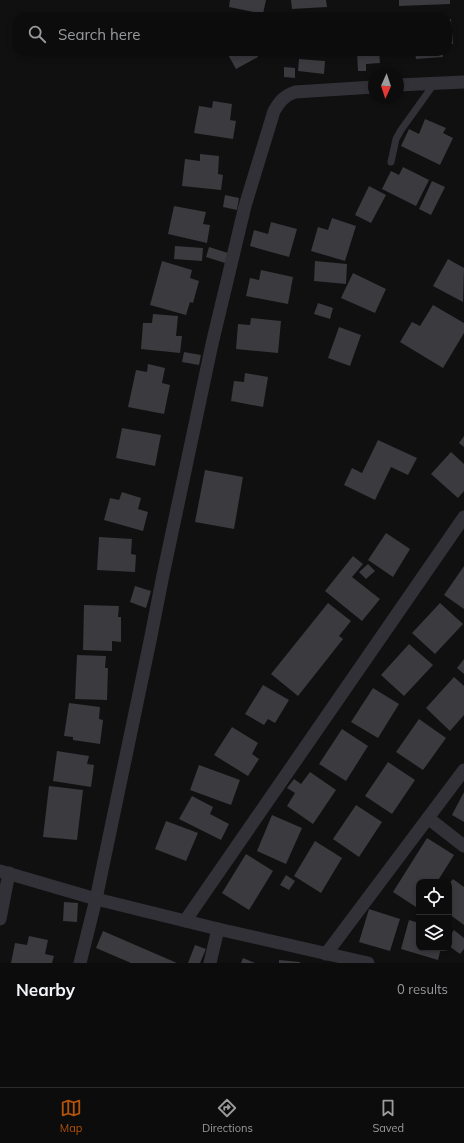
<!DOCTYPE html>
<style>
body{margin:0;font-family:Mulish,sans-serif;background:#1a1a1b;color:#f1f3f6}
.controls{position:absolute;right:12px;bottom:12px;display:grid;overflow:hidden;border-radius:8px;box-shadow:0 2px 6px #0003}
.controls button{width:36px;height:36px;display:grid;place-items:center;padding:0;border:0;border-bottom:1px solid #2c2c2e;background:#0c0c0d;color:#f1f3f6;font:20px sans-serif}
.compass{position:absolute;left:368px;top:68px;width:36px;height:36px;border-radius:50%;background:#0c0c0d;box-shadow:0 2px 6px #0003;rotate:183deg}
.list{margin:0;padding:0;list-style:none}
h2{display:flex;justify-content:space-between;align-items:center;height:52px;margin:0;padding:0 16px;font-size:17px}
h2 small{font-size:13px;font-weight:400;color:#9a9b9d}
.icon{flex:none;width:22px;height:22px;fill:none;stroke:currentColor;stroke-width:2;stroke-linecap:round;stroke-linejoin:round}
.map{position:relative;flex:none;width:464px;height:963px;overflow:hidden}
.search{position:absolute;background:#0c0c0d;box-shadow:0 2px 6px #0003;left:12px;right:12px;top:12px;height:44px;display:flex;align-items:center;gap:10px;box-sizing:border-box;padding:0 14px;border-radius:16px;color:#9a9b9d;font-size:15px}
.sheet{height:124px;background:#0c0c0d}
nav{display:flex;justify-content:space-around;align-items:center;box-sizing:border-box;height:56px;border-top:1px solid #2c2c2e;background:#0c0c0d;font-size:11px;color:#9a9b9d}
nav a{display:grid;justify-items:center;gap:2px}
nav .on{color:#b45309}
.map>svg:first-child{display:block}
.building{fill:#3a3a3f}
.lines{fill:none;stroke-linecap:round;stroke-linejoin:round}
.lane{stroke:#313137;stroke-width:7}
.street{stroke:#313137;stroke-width:13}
</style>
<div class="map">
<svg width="464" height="963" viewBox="0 0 464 963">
<rect width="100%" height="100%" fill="#101011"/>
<!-- building -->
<g class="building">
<path d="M230,0H266L263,14L229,7Z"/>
<path d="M291,0H326L327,7L292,9Z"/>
<path d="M399,0H450V4L399,6Z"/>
<path d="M451,19L453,44H447V20Z"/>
<path d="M226,51H255L258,57L236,69Z"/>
<path d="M357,51H379L380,63L366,64V71H358Z"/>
<path d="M415,51H442L443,57L416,59Z"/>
<path d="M299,59L325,61L324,74L298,71Z"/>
<path d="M284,67L295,68V78L284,77Z"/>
<path d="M213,101L232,104L230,120L236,121L233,139L194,133L199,106L212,108Z"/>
<path d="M425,119L446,128L443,133L453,138L440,165L401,146L409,129L419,134Z"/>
<path d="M200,154L219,156L218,174L223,175L221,190L182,186L185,159L200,161Z"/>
<path d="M403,167L429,180L416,206L382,189L391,171L399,175Z"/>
<path d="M432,181L445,187L431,215L419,209Z"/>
<path d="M369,186L386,195L371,223L355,215Z"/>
<path d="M225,195L239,198L237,210L223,207Z"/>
<path d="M174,206L206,212L203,224L210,225L207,243L168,234Z"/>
<path d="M332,218L356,226L345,261L311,251L318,227L328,230Z"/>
<path d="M271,222L297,229L289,257L250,246L254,230L268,234Z"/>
<path d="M175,246L203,248L202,261L174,259Z"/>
<path d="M209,247L228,253L225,263L206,257Z"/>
<path d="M448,259L464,268L463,302L433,286Z"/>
<path d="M162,261L192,270L190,278L199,281L193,303L190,302L186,315L150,305Z"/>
<path d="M315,261L347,264L346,284L314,281Z"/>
<path d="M261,270L293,277L288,304L246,296L250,278L259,280Z"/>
<path d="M353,273L386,289L375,313L341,298Z"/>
<path d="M318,303L333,308L330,319L314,314Z"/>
<path d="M433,305L464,323V333L443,368L400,342L412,322L420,326Z"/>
<path d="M153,314L178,316L176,336H182L180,353L141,349L143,323H152Z"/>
<path d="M251,318L281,321L278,353L236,349L238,324L250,325Z"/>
<path d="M339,327L361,335L350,366L328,358Z"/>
<path d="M184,352L201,355L199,365L182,362Z"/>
<path d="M148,364L165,368L162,383L170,385L164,414L128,407L136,370L147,372Z"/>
<path d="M245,373L268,377L263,407L231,401L234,381L244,382Z"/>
<path d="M122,428L161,435L155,466L116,458Z"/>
<path d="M464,436V447L459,443Z"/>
<path d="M378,440L417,458L408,475L391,467L375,500L344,485L352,468L362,473Z"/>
<path d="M451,452L464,464V491L458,498L431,474Z"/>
<path d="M205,470L243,477L234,529L195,522Z"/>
<path d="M122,492L141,498L138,509L148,512L143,531L104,520L110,498L119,500Z"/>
<path d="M386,533L410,549L393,577L368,560Z"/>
<path d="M99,537L132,539L131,554L136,555L135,572L97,570Z"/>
<path d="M353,556L363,564L352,577L380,599L362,621L325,591Z"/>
<path d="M368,564L375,571L366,579L359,572Z"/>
<path d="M464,566V609L444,595Z"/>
<path d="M135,586L151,591L146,608L130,602Z"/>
<path d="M328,603L351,621L339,636L343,639L298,696L271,674Z"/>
<path d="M440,603L463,624L435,654L412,633Z"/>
<path d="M84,605L119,606L118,617H121V642L112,641V651L83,650Z"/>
<path d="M409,644L433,665L404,696L381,675Z"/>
<path d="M77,655L106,656L105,668H108L107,700L75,699Z"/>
<path d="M464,659V674L457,668Z"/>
<path d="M454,677L464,686V715L450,731L426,708Z"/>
<path d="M263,685L289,700L275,723L268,719L264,725L245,714Z"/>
<path d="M373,688L399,704L378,738L351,722Z"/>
<path d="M69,703L100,707L99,719L103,720L100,744L73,740V737L64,736Z"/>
<path d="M419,719L446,738L423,770L396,752Z"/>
<path d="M232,727L258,743L252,754L259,759L248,776L214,755Z"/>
<path d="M342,729L368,746L346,781L319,764Z"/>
<path d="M57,751L89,756L87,764L94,765L91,787L53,781Z"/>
<path d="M388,762L415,780L392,814L365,796Z"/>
<path d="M199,765L240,780L231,805L190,790Z"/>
<path d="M310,772L336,790L313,824L287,806L295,793L287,788L294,779L301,784Z"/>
<path d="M49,786L83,790L77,840L43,837Z"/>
<path d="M464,792V822L452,815Z"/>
<path d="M192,796L213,807L210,814L229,824L221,840L179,819Z"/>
<path d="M356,805L382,822L359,857L333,839Z"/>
<path d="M272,815L302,828L286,864L257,851Z"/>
<path d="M166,821L198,833L186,861L155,849Z"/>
<path d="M427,838L454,855L437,882H419V909L393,892Z"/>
<path d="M315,841L342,858L321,893L294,876Z"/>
<path d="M246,854L273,871L249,910L222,893Z"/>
<path d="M286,875L295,881L289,890L280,885Z"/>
<path d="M453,879L464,887V925L449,914V884Z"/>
<path d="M64,902L78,903L77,922L63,921Z"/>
<path d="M369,909L400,919L390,951L359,942Z"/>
<path d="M409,920L419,923V948H441L438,960L401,949Z"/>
<path d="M454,930L464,938V949L460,954L449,946V937Z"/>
<path d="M103,931L177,963H131L96,948Z"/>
<path d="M29,936L48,940L45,954L54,956L52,963H11L15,943L27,945Z"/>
<path d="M195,945L206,949L200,963H188Z"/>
<path d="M243,958L255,963H241Z"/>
<path d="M279,960L300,962V963H279Z"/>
</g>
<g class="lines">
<!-- lane -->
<path class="lane" d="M391,162L396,139L401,130L434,84"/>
<!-- street -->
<g class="street">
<path d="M398,85L464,82"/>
<path d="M428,818L464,846"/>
<path d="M0,871L96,899L218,929L368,963"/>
<path d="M0,919L9,873"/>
<path d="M185,921L464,517"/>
<path d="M326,954L464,770"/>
<path d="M80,963L96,899L150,641L163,575L212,344L245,206L274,111C280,101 284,96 295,92L374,87"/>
<path d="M210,963L218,929"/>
</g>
</g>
</svg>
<div class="controls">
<button><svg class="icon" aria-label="locate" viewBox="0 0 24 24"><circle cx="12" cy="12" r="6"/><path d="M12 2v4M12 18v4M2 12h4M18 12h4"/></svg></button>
<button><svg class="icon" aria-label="layers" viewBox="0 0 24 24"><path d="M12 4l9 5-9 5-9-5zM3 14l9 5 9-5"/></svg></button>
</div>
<svg class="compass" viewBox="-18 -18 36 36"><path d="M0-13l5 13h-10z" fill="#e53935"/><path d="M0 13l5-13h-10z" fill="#9a9b9d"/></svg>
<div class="search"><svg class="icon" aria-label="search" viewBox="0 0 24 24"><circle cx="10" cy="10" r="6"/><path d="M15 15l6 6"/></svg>Search here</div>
</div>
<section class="sheet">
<h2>Nearby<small>0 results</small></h2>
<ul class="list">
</ul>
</section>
<nav>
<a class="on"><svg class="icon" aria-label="map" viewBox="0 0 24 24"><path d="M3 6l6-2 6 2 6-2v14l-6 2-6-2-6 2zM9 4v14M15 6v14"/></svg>Map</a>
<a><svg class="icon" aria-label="directions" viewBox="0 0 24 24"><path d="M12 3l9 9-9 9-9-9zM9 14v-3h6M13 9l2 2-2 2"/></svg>Directions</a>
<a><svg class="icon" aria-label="saved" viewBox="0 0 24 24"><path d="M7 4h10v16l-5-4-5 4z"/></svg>Saved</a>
</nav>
